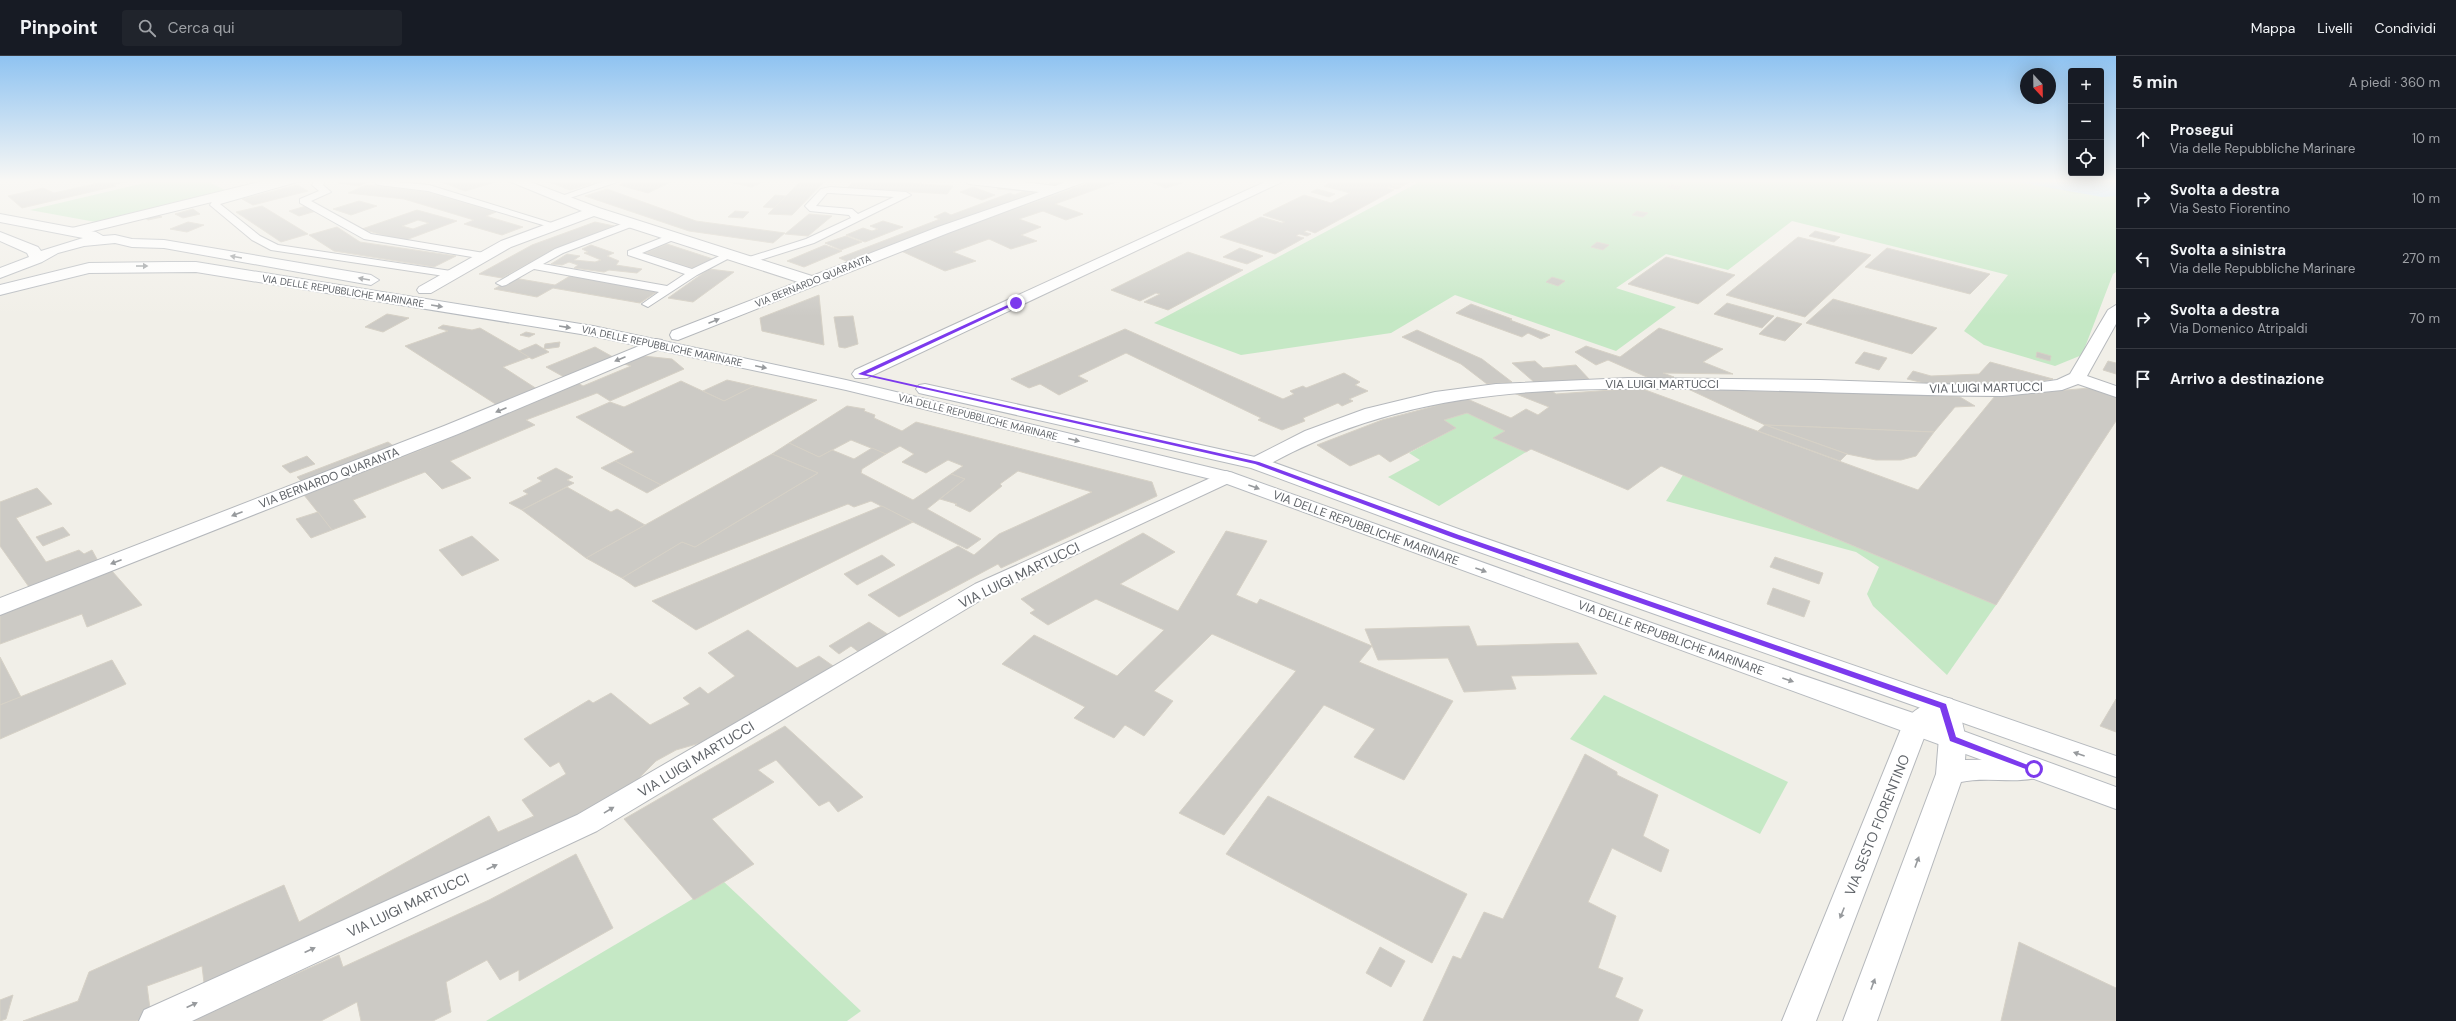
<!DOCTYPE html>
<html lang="it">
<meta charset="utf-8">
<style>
body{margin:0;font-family:"DM Sans",sans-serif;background:#20242c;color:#f1f3f6}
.controls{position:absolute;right:12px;top:12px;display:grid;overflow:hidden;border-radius:4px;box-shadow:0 4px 16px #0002}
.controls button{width:36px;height:36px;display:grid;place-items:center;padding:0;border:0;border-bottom:1px solid #363941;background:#171b24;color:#f1f3f6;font:20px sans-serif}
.compass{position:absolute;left:2020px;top:12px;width:36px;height:36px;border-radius:50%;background:#171b24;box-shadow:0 4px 16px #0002;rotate:158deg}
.stop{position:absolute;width:12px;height:12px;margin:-9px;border:3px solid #7c3aed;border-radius:50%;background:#fff}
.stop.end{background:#7c3aed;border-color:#fff;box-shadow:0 1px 4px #0008}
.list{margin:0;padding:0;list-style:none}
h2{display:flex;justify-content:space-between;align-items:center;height:52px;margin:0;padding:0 16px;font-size:17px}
h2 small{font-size:13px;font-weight:400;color:#9ea1a6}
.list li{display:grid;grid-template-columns:26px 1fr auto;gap:12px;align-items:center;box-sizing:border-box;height:60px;padding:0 16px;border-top:1px solid #363941}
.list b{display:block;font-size:15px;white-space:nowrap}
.list p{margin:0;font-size:13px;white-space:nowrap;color:#9ea1a6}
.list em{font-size:13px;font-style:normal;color:#9ea1a6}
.icon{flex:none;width:22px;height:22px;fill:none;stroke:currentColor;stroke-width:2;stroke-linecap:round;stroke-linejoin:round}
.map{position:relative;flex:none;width:2116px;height:965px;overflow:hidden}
header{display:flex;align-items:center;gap:24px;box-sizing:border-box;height:56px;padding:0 20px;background:#171b24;border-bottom:1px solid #363941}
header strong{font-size:19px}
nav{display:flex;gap:22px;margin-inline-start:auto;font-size:14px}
.search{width:280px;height:36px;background:#20242c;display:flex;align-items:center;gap:10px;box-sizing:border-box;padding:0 14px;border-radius:4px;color:#9ea1a6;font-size:15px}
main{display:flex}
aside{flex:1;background:#171b24}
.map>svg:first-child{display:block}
.green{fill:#c5e8c5}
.water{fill:#aadaff}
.building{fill:#cccac5;stroke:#d6d1c6;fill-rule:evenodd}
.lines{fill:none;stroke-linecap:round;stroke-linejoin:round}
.lane-casing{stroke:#b5b8bc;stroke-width:2}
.street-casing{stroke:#b5b8bc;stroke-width:2}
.secondary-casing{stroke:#b6babf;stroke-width:2}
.lane{fill:#fff;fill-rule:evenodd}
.street{fill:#fff;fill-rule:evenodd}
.secondary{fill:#fff;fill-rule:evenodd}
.oneway{fill:#979a9d}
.route{fill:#7c3aed}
.labels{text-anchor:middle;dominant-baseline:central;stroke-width:4;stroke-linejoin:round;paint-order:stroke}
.far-street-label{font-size:10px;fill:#5f6368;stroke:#fff}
.street-label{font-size:12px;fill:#5f6368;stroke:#fff}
.near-street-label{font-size:14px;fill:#5f6368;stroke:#fff}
</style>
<header>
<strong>Pinpoint</strong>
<div class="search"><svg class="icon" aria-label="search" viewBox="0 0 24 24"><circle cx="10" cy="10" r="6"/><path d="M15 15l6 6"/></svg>Cerca qui</div>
<nav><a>Mappa</a><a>Livelli</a><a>Condividi</a></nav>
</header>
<main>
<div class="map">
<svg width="2116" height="965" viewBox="0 0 2116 965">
<rect width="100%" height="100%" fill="#f1efe8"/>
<!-- green -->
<g class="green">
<path d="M157,124H205L231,137L101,167L30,154Z"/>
<path d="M1423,124H2116V216L2113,218L2082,299L2055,310L1984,289L1964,275L2008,219L1792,165L1728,214L1666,198L1616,232L1676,251L1616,295L1455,239L1391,277L1241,299L1154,267Z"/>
<path d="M1467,357L1505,375L1494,382L1526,396L1439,450L1388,421L1420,404L1409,397L1456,372L1444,364Z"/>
<path d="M1683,419L1996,549L1947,619L1873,550L1867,538L1879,511L1856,496L1666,445Z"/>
<path d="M1604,639L1788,726L1760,778L1570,683Z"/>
<path d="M723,825L861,955L847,965H486Z"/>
</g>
<!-- water -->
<path class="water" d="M2007,124H2112L2116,126V140L2102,141Z"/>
<!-- building -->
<g class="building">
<path d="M107,124H132L113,129Z"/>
<path d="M344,124H371L359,130L338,127Z"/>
<path d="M436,124H491L495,126L465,135Z"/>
<path d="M544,124H581L591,128L570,134Z"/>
<path d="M647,124H675L648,137L619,129L630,125L640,127Z"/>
<path d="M732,124H766L752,131L728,126Z"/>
<path d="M802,124H826L792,159L768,158Z"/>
<path d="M855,124H861L953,130L947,138L847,132Z"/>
<path d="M1058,124H1078L1059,131L1045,130Z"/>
<path d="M1097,124H1122L1055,148L1083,158L1066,164L1043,155L1019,163L1041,171L1021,179L1037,185L1011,193L989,183L953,196L976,205L945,215L899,194Z"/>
<path d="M1145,124H1174L1182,127L1166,132Z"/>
<path d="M1335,124H1413L1403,130L1392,129L1401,131L1397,133L1389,131L1386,132L1394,134L1315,177L1307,174L1304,176L1311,178L1307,180L1299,178L1296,180L1304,182L1275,198L1220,181L1261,161L1282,167L1285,166L1263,159L1304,139L1331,147L1350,137L1324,130Z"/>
<path d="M107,125L116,130L22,152L8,140L43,132L54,137Z"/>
<path d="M1671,128L1682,130L1678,134L1667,131Z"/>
<path d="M297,129L308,135L253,149L242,143Z"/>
<path d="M366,129L424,135L496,156L486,160L523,171L502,179L464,168L474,164L404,143L348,137Z"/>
<path d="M1001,129L1039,132V137L851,207L839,202L940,163L934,161L945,156L951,159L1010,137L1014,139L1024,135L997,133Z"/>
<path d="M973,131L995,139L982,144L960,136Z"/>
<path d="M607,133L696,165L785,177L773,187L689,175L585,140Z"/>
<path d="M1317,133L1335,138L1329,141L1311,136Z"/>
<path d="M775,139L786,140L774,152L763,151Z"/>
<path d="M359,145L377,150L351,159L333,153Z"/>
<path d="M262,150L308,178L281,186L236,156Z"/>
<path d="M306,150L316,155L299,160L289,155Z"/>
<path d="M193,153L200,158L183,162L175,158Z"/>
<path d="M417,154L457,165L403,185L362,173ZM418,164L429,167L413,173L402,170Z"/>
<path d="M735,155L749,156L743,162L728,161Z"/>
<path d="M1637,155L1648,157L1643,161L1632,159Z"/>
<path d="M809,158L832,160L808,180L785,178Z"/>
<path d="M159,159L162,161L148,164L145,162Z"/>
<path d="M883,165L903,171L865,186L846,179L863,172L872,175L878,173L870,170Z"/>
<path d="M188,166L204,169L187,176L170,173Z"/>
<path d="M595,166L614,170L553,194L502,222L479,218L532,189Z"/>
<path d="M337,171L360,186L456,200L434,211L334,195L309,179Z"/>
<path d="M1815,175L1840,181L1834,186L1809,180Z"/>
<path d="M846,180L862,186L841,194L825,187Z"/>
<path d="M1798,181L1871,199L1805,261L1726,239Z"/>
<path d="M1597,186L1609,189L1603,194L1591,191Z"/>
<path d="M667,188L713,203L692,212L645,197Z"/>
<path d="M591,189L614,197L607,200L619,205L616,209L642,213L637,217L609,214L604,216L574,212L578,209L569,206L562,209L551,208L567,198L580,200L574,204L595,206L601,204L584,197L588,196L582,193Z"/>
<path d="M825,189L842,195L804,211L787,205Z"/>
<path d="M1240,192L1263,200L1247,208L1223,201Z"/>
<path d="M1887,192L1990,218L1970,238L1865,211Z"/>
<path d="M1188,196L1243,214L1168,254L1144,246L1160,238L1156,237L1140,245L1111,234Z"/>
<path d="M1666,201L1735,219L1698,248L1628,228Z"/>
<path d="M709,213L734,216L693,246L668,242Z"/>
<path d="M570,220L658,235L640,247L553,232L537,241L494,233L514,222L555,229Z"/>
<path d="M1552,221L1565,225L1558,230L1546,226Z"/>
<path d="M819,239L824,289L762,275L760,262Z"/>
<path d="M1833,243L1937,272L1912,298L1806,267Z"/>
<path d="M1727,247L1774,260L1762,272L1714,258Z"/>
<path d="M1471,248L1512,263L1510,264L1550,279L1541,283L1528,277L1522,281L1456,257Z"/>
<path d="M387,258L409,262L383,276L365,271Z"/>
<path d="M853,260L858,288L845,292L839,291L834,261Z"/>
<path d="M1777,261L1802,268L1785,285L1759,278Z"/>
<path d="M443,269L472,274L480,272L530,301L503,311L537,333L497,349L405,290L448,275L438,272Z"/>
<path d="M1659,272L1723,293L1703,306L1733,318L1663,317L1674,321L1649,322L1608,304L1596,309L1575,296L1586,290L1620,301Z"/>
<path d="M1125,273L1283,343L1294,338L1290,335L1303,330L1306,332L1344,317L1360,326L1355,329L1368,335L1349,343L1353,345L1342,350L1338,347L1303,362L1305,365L1282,374L1258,364L1261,362L1126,297L1078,320L1088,325L1059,339L1040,328L1029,332L1011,323Z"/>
<path d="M1417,274L1482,303L1512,326L1487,328L1461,308L1402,281Z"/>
<path d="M526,276L535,278L529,281L520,279Z"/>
<path d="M560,286L559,291L544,293L545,288Z"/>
<path d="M536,288L549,296L532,303L519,295Z"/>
<path d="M595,291L613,301L564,321L546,311Z"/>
<path d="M1864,296L1887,302L1879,314L1855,307Z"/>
<path d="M2037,296L2051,300L2050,305L2036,301Z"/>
<path d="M643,300L672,303L684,313L610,345L597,337L526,364L535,369L450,405L471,422L442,433L425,416L353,444L366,461L332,474L304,439L431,390L578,327L583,330L631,310L624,308Z"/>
<path d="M1535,305L1543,312L1576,309L1590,324L1534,326L1512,307Z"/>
<path d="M2108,305L2116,307V318L2103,314Z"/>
<path d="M1990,306L2053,323L2030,327L1942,331L1907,323L1913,315L1931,320L1979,318Z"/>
<path d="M727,324L754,330L724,345L703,335Z"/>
<path d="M681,325L724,345L754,330L817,344L661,429L615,405L634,396L576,361L610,346L624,351Z"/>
<path d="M1640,332L1918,434L1995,340L2090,332L2116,341V365L1996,549L1661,410L1628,434L1531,393L1526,396L1493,382L1505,375L1467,357L1444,364L1456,372L1390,406L1379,398L1350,410L1317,389L1382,364L1465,342L1511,362L1526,353L1538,359L1549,351L1511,336L1552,335L1556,338Z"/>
<path d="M1686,332H1768L1960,341L1975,350L1955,351L1934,376L1765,369Z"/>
<path d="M847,350L865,353L864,355L875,359L874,362L902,375L916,366L1152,426L1157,440L1001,512L998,508L899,561L868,539L958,490L974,499L999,478L1092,436L1018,415L1000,428L1002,430L970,456L955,449L957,448L940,443L965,423L951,418L963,410L948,404L926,417L902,406L914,398L900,390L886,398L851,384L819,401L789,387Z"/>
<path d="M1765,369L1934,376L1916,400L1901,404H1876L1847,398Z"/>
<path d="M1765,369L1847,398L1840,405L1758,375Z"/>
<path d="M388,386L395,391L303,427L297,421Z"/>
<path d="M789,387L819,401L832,394L854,403L872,392L886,398L862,413L861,417L913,444L951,418L965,423L927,453L981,483L967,493L871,445L854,451L848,448L635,531L622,522L682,486L695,491L818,417L772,398Z"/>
<path d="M772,398L818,417L695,491L682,486L622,522L586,502Z"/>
<path d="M307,400L315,408L290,417L282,410Z"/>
<path d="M615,405L661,429L647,437L601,412Z"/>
<path d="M556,412L573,421L567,424L574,427L522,454L509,447L528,438L523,435L542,425L537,422Z"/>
<path d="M567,431L611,456L617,453L645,469L586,502L522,454Z"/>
<path d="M37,432L52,448L16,462L46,506L79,494L84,498L92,494L98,505L29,531L0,490V446Z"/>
<path d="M882,450L913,466L696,574L652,545Z"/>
<path d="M318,456L332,474L311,482L296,463Z"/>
<path d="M63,471L70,479L43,490L36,481Z"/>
<path d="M1226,475L1267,485L1236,539L1257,548L1260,543L1372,590L1359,606L1453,645L1404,724L1354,701L1375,673L1324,649L1224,779L1179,757L1296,615L1212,578L1154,635L1173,645L1144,680L1125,669L1114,682L1074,662L1085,651L1002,608L1034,579L1117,620L1164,574L1096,543L1048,569L1030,557L1035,554L1021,543L1143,477L1175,496L1120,528L1178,555Z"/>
<path d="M472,480L499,504L462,520L439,494Z"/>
<path d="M882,499L895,509L857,529L844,518Z"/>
<path d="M1775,501L1823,517L1819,528L1770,511Z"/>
<path d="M112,515L142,549L87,571L82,558L0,588V558Z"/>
<path d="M1773,532L1810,545L1804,561L1767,548Z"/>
<path d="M869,566L889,579L860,597L851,590L839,598L829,590Z"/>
<path d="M1469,570L1477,590L1578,587L1597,618L1511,620L1516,633L1464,636L1448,602L1378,604L1365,573Z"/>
<path d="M748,574L797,612L819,600L836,612L724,680L676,694L656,705L622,739L205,935L202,910L147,930L151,960L136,965H23L78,945L89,916L284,829L299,866L489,760L498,776L534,760L522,744L566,718L559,706L550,711L524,683L589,644L593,647L611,637L650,669L690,648L683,642L700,631L708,638L735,620L708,597Z"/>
<path d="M0,601L21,641L0,649Z"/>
<path d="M112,604L126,628L0,683V649Z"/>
<path d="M2116,643V676L2100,670Z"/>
<path d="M785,670L863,741L838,756L829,745L819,750L776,704L758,714L774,726L712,763L754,808L694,844L624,763Z"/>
<path d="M1585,698L1617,716V719L1658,739L1643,780L1669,794L1661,816L1612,792L1588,846L1616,860L1598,912L1623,922L1615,941L1643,954L1638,965H1423L1453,900L1461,903L1484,856L1503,863Z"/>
<path d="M1268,740L1467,838L1432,907L1226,798Z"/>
<path d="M576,798L613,872L519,925V914L500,924L487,904L446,926L451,956L433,965H361L357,946L321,965H188L339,899L343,911L489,844Z"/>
<path d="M2019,886L2116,932V965H2001Z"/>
<path d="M1380,891L1405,905L1391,931L1366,917Z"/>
<path d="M13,939L6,963L0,965V944Z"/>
</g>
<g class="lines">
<!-- lane casing -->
<g class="lane-casing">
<g id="lane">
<path d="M287,124H304L220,148L260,180L278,189L451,215L457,218L451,221L271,194L252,184L210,149L213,144L218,142Z"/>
<path d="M316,124H326L323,129L331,136L311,145L371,178L484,197L489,200L484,203L364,183L300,147V143L319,135L312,129Z"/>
<path d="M375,124L429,129L558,169L553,172L428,135L379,129L376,128Z"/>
<path d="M607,124L620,125L564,144L556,142Z"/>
<path d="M830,131L906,136L911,139L814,187L754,206H746V202L806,183L851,162L849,159L810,155L805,150L821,133ZM827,137H830L894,141L858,158L852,153L816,150Z"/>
<path d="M632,164L637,167L636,169L563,197L543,208L667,230L685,218L628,199V195L674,177L679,180L678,182L642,197L692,213L728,196L732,195L737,198L697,219L648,251L642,248L659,236L534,213L506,229L502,230L496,227L555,193Z"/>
</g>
</g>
<!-- street casing -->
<g class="street-casing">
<g id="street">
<path d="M267,124H291L290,127L77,179L70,175L72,172Z"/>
<path d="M506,124H525L599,152L812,220L938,171L1039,136L969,128L963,124H1009L1055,130L1070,124H1090L948,177L678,284L672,283L670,279L672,275L798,226L594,160L511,191L431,237H419L417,234L419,231L501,185L582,155Z"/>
<path d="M1269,124H1286L867,322H855L852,318L855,314Z"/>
<path d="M2116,249V268L2087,320L2116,330V341L2078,328L2062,334L2003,340C1898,340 1792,334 1686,333C1535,331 1399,335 1264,411L1257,413L1250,411L1247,407L1250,403L1305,375L1365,353L1435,336L1496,328L1628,322L1820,324L1967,329L2036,327L2057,324L2070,318L2108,254Z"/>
<path d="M656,283L662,284L664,288L662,292L458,378L0,559V542L444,370Z"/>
<path d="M1226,415L1233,417L1236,421L1233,425L991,538L597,775L192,965H139L144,954L577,759L975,528Z"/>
<path d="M1943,641L1952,643C1964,663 1967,682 1965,704L2034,703L2044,706L2048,713L2044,720C2017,729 1988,720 1961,726L1877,965H1843L1936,718L1939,682L1935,668L1927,674L1816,965H1782L1903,668C1910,655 1929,645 1943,641Z"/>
</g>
</g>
<!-- secondary casing -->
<g class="secondary-casing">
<g id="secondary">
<path d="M0,158L96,176L103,180L115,179L132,183L164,184L371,219L379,224L371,229L164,192L132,191L115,187L84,190L58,197L42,206L0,222V212L29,201L27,197L0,185V176L38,191L41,195L83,182L0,166Z"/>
<path d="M169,206H196L593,270L846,324L1233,417L1705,586L1925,661L2116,731V753L1219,425L846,334L593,280L196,216L89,217L0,239V229L89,207Z"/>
<path d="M925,328L1264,403L1464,475L2116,700V721L1448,485L1251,412L919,337L916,333L919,329Z"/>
</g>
</g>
<!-- lane -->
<use href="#lane" class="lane"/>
<!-- street -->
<use href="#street" class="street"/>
<!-- secondary -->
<use href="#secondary" class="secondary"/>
</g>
<!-- one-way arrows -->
<defs><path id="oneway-solid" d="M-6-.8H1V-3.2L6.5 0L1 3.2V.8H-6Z"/></defs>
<g class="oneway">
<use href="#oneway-solid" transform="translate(236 201) rotate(-170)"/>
<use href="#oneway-solid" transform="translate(142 210)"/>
<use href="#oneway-solid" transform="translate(364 223) rotate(-170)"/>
<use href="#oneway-solid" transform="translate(437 250) rotate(9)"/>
<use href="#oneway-solid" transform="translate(714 265) rotate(-22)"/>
<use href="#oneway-solid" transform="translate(565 271) rotate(9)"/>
<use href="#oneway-solid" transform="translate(620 303) rotate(157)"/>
<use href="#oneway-solid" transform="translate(761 311) rotate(12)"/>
<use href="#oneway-solid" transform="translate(501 354) rotate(157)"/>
<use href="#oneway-solid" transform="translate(1074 384) rotate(14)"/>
<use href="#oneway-solid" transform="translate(1254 431) rotate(20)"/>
<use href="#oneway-solid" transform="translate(237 458) rotate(159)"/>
<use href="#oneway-solid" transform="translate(116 506) rotate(159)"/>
<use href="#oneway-solid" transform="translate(1481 514) rotate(20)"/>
<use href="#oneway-solid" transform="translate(1788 624) rotate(19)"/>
<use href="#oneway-solid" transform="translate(2079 698) rotate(-161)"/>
<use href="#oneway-solid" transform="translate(609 754) rotate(-31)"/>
<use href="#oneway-solid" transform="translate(1917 806) rotate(-70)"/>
<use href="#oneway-solid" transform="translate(492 811) rotate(-25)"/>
<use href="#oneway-solid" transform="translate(1842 857) rotate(112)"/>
<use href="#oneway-solid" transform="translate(310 894) rotate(-25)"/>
<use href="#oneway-solid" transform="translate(1873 928) rotate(-70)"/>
<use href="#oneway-solid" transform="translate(192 949) rotate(-25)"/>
</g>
<!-- sky -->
<linearGradient id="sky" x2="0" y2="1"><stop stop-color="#8fc3f1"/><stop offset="0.48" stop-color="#f9f8f5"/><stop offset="1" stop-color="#f9f8f5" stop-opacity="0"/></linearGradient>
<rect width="2116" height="260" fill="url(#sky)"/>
<!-- route -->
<path class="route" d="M1014,246L1018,247L866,318L1259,406L1459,479L1946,648L1956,681L2038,713L2037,715H2031L1950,685L1940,652L1454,482L1255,408L858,318Z"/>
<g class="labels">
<!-- far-street labels -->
<g class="far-street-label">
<text transform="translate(813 225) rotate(-22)">VIA BERNARDO QUARANTA</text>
<text transform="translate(343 235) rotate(9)">VIA DELLE REPUBBLICHE MARINARE</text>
<text transform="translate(662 290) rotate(12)">VIA DELLE REPUBBLICHE MARINARE</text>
<text transform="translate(978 361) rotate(14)">VIA DELLE REPUBBLICHE MARINARE</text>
</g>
<!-- street labels -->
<g class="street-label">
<text x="1662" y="328">VIA LUIGI MARTUCCI</text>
<text transform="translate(1986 332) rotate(-1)">VIA LUIGI MARTUCCI</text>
<text transform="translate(329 422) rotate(-21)">VIA BERNARDO QUARANTA</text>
<text transform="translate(1366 472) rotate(20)">VIA DELLE REPUBBLICHE MARINARE</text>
<text transform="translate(1671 582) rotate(20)">VIA DELLE REPUBBLICHE MARINARE</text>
</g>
<!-- near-street labels -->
<g class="near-street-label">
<text transform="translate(1019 519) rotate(-26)">VIA LUIGI MARTUCCI</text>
<text transform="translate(696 703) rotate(-31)">VIA LUIGI MARTUCCI</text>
<text transform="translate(1877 769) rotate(-68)">VIA SESTO FIORENTINO</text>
<text transform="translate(408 849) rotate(-25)">VIA LUIGI MARTUCCI</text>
</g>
</g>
</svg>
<div class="controls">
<button>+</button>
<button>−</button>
<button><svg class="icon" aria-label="locate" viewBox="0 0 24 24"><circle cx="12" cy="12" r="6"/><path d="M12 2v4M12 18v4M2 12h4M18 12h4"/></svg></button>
</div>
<svg class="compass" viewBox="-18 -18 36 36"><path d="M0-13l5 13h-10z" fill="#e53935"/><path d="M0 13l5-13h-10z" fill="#9ea1a6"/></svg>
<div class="stop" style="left:2034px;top:713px"></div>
<div class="stop end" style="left:1016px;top:247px"></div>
</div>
<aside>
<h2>5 min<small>A piedi · 360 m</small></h2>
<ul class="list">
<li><svg class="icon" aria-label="ahead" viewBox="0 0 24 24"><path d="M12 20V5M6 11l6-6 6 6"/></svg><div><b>Prosegui</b><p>Via delle Repubbliche Marinare</p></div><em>10 m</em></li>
<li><svg class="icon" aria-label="right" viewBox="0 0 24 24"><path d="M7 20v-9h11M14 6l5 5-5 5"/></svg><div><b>Svolta a destra</b><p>Via Sesto Fiorentino</p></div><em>10 m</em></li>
<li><svg class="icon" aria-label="left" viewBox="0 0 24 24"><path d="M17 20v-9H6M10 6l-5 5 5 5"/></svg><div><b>Svolta a sinistra</b><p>Via delle Repubbliche Marinare</p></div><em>270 m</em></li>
<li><svg class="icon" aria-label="right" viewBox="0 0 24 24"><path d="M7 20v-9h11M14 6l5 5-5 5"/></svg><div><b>Svolta a destra</b><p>Via Domenico Atripaldi</p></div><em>70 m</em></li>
<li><svg class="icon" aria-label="arrive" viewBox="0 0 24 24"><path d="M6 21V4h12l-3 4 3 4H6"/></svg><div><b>Arrivo a destinazione</b></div></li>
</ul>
</aside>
</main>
